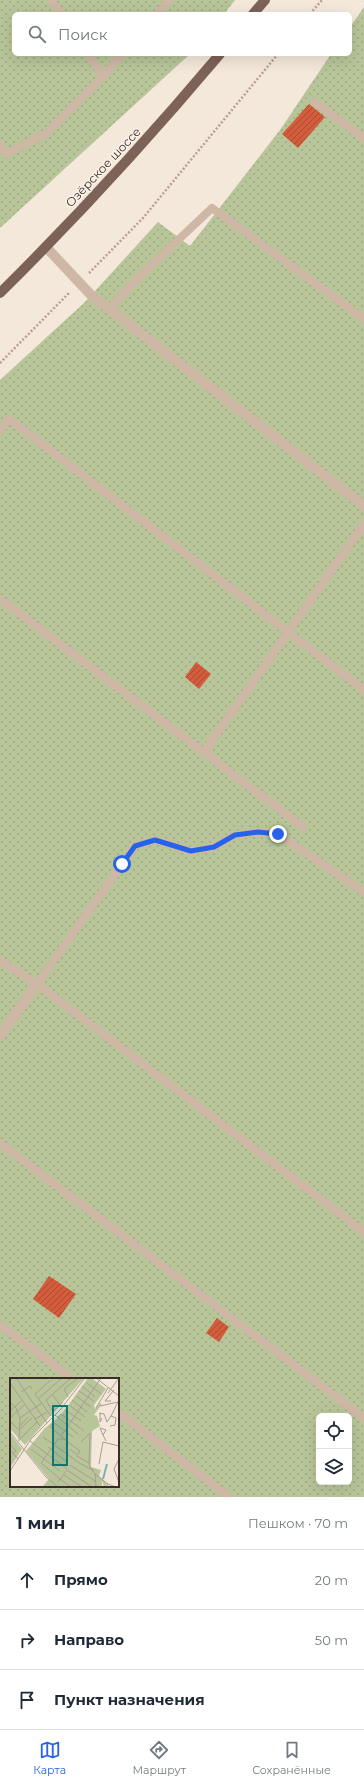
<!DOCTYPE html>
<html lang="ru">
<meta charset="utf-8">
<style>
body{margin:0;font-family:Montserrat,sans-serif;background:#f2f2f3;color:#1f2937}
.controls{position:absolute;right:12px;bottom:12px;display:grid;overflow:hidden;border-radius:6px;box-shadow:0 4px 16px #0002}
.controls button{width:36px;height:36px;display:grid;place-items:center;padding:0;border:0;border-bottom:1px solid #e0e1e3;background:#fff;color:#1f2937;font:20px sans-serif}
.stop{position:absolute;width:12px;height:12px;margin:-9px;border:3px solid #2563eb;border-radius:50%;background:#fff}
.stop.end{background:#2563eb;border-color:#fff;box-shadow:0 1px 4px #0008}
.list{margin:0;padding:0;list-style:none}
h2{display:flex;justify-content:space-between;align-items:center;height:52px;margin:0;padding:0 16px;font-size:17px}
h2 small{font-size:13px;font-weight:400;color:#747a83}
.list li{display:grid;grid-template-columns:26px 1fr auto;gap:12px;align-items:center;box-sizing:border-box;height:60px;padding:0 16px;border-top:1px solid #e0e1e3}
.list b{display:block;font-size:15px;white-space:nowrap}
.list em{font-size:13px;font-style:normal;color:#747a83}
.icon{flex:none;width:22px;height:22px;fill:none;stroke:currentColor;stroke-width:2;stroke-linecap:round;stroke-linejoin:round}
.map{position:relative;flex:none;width:364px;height:1497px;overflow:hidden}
.search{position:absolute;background:#fff;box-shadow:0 4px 16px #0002;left:12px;right:12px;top:12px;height:44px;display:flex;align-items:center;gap:10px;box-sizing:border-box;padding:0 14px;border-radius:6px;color:#747a83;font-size:15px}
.sheet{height:232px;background:#fff}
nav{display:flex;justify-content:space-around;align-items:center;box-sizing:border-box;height:56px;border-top:1px solid #e0e1e3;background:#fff;font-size:11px;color:#747a83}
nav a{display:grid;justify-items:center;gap:2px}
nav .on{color:#2563eb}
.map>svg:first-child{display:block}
.grass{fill:url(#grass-dots);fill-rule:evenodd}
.building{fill:url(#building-hatch)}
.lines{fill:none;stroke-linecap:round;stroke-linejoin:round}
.path{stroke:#baa18f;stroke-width:2.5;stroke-dasharray:2 2;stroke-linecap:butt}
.service{stroke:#ceb7a5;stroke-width:8}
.minor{stroke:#ceb7a5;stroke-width:10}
.primary{stroke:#7d6257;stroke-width:10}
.route{stroke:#2563eb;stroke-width:5}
.labels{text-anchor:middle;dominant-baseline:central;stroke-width:3;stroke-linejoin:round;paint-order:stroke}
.street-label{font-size:12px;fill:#392c27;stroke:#fbf2e8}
.inset-river{fill:none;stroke:#77b4b5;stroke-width:2}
.inset-road{fill:none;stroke:#a99d93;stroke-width:1}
.view{fill:#0f766e;fill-opacity:0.15;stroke:#0f766e;stroke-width:2}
.inset-edge{fill:none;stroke:#392c27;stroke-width:2}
</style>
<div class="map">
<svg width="364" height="1497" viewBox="0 0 364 1497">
<defs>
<pattern id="grass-dots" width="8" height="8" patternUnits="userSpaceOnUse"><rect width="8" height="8" fill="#b8c599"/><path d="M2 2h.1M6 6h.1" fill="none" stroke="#9fa984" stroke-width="1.8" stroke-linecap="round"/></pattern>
<pattern id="building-hatch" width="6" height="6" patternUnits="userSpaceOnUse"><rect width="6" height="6" fill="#d25c3b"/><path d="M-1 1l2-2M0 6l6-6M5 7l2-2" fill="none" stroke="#ab4c32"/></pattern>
</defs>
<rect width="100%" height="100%" fill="#f4e8db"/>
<!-- grass -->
<g class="grass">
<path d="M0,0H235L224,14H14V54H190L0,228Z"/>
<path d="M364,7V1497H0V380L85,302L158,222L190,246L280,130L331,54H350V27ZM11,1379H118V1486H11ZM319,1416H349V1482H319Z"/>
</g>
<!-- building -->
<g class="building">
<path d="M309,104L325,117L298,148L282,134Z"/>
<path d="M196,662L211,674L199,689L185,677Z"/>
<path d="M49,1276L76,1294L59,1318L33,1299Z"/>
<path d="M217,1318L229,1327L219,1342L206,1333Z"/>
</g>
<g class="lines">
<!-- path -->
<g class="path">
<path d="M310,14L322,0"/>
<path d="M89,273L143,218L278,54"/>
<path d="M0,363L70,292"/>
</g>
<!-- service -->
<g class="service">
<path d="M51,0L61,14"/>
<path d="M157,14L169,0"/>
<path d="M88,54L103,76"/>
<path d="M314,102L364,138"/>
<path d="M0,145L6,154L45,134L103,76L122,54"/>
<path d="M109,309L139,277L212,208L364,319"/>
<path d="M0,431L9,419L364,690"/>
<path d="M0,599L303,827"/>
<path d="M204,752L364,524"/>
<path d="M0,960L37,984L364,1232"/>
<path d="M37,984L135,846L155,840L191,851L214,847L235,835L258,832L278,834L364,892"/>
<path d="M0,1143L364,1418"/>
<path d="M0,1325L73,1379"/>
<path d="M118,1412L229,1497"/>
</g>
<!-- minor -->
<g class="minor">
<path d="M46,247L91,295L364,506"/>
<path d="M0,1036L37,984"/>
</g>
<!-- primary -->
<g class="primary">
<path d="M253,14L265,0"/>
<path d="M0,293C77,217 150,137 220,54"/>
</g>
</g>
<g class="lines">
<!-- route -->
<path class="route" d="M122,864L135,846L155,840L191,851L214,847L235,835L258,832L278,834"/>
</g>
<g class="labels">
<!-- street labels -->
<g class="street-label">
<text transform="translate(103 167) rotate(-47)">Озёрское шоссе</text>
</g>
</g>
<!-- overview -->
<g transform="translate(10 1378)">
<rect width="109" height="109" fill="#f4e8db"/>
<path d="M0,0H38L40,2L43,0H74L15,67L0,51ZM78,0H82L96,11L84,27L85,31L90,25L92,26L84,37L87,38L90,48L82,53L81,89L91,92L89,98L97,106L94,109L92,102V109H32L39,101L16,73L34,51L51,37ZM0,55L12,71L0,90Z" fill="#b8c599"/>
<path class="inset-river" d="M93,101L97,86"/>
<path class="inset-road" d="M6,0L37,45M86,0L109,18M0,5L30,48M77,5L91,16M72,8L85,19M69,13L84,23M11,14L20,8L22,11M98,15L109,0M43,17L50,27M66,18L81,29M58,19L54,11L68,0M29,20L52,0M62,22L77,34M101,23H95L104,12M0,24L6,30L10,40L9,63M53,24L43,34L36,22L61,0M59,27L75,39M90,28L108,24M86,30L98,10M55,32L71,43M0,33L11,23M89,35L94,36L97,44L101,38M90,35V44L92,40M45,37L68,56M41,38L25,16L43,0M0,40L14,27M10,40L32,25M47,40L51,36L74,53M25,41L37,34M0,43L10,53M10,48L18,39M100,48L105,47L106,40L101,38L108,24M10,51L22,40M0,54L36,99L48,109M93,57L90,50L96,52L93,57L96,63M51,58L91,0M33,59L64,81M10,61L27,44M55,61L40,49L43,44L63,59M20,63L57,91M71,64L80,55L79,87L85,96L98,106M0,66L6,73L3,75M38,69L58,85M21,71L50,93M0,72L8,81M67,78L79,85M109,81L104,91L109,104M64,82L84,93M89,86L93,64L109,68M60,87L85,103M0,93L21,61L50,32L75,0M85,96L86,108M54,97L72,109M50,101L31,85L48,61H54L70,73L67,77L60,71M50,101L61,109M48,104L57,92L82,109M96,109L98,106L106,109"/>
<path class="view" d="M43,28H57V87H43Z"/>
<rect width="109" height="109" class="inset-edge"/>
</g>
</svg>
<div class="controls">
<button><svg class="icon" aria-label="locate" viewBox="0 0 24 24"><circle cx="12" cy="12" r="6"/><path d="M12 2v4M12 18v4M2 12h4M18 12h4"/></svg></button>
<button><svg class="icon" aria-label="layers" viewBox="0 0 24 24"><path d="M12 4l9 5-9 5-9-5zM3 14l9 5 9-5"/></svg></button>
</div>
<div class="stop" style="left:122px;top:864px"></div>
<div class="stop end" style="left:278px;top:834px"></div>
<div class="search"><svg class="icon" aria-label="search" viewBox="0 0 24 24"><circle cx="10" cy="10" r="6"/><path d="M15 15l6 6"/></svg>Поиск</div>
</div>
<section class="sheet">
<h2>1 мин<small>Пешком · 70 m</small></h2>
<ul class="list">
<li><svg class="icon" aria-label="ahead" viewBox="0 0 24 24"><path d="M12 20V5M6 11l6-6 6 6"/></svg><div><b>Прямо</b></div><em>20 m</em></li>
<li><svg class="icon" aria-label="right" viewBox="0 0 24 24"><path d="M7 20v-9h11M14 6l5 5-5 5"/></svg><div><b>Направо</b></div><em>50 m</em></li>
<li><svg class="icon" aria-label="arrive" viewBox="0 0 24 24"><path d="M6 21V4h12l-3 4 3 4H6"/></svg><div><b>Пункт назначения</b></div></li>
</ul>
</section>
<nav>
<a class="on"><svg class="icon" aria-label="map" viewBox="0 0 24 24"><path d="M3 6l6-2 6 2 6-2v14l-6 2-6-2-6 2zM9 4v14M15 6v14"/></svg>Карта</a>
<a><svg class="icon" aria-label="directions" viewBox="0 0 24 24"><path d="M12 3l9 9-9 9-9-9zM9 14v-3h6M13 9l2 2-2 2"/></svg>Маршрут</a>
<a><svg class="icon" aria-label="saved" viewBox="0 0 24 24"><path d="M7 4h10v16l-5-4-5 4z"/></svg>Сохранённые</a>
</nav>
